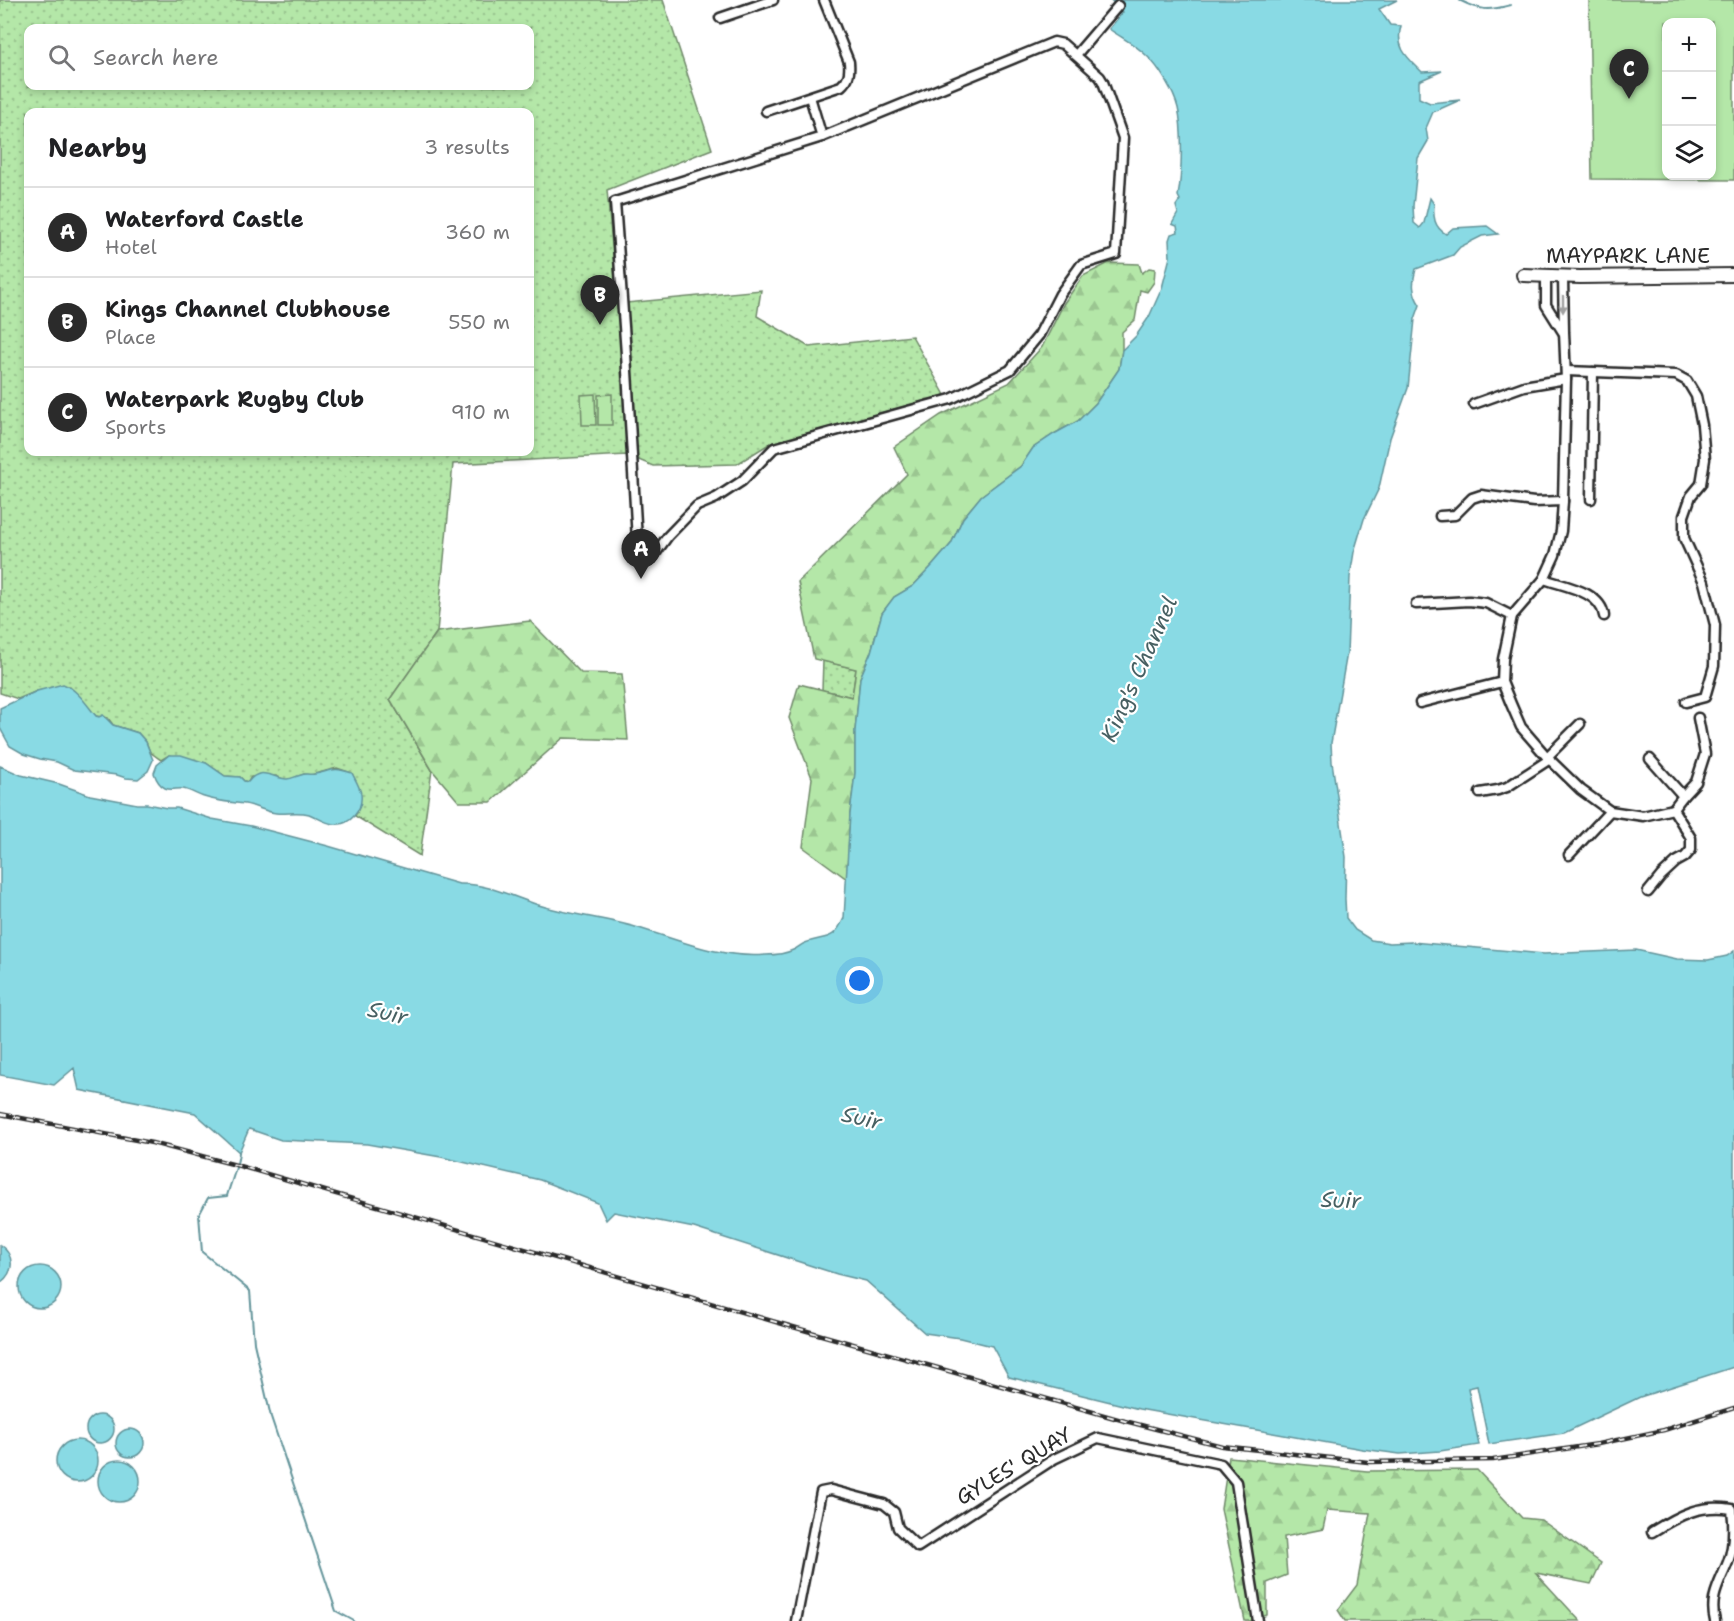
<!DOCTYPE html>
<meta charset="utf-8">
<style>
body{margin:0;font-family:"Shantell Sans",sans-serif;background:#f6f6f6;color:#202124}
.controls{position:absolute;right:18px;top:18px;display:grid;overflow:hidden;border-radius:12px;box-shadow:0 3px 9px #0003}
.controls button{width:54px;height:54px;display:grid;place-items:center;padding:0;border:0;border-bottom:2px solid #e0e0e0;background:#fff;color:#202124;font:30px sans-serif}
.you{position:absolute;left:860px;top:981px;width:21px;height:21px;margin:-15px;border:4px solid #fff;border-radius:50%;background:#1a73e8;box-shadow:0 0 0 9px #1a73e833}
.badge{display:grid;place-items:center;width:39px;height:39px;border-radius:50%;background:#2b2b2b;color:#fff;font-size:20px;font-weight:700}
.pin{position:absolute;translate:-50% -50px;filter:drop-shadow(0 2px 3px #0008)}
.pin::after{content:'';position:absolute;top:32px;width:21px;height:18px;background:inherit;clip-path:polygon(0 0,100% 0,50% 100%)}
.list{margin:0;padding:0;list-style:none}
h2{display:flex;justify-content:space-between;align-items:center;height:78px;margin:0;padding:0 24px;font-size:26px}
h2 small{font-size:20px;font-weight:400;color:#757577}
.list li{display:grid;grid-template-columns:39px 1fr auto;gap:18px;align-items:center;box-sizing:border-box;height:90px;padding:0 24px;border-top:2px solid #e0e0e0}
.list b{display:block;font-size:22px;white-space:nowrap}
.list p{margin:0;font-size:20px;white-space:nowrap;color:#757577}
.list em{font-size:20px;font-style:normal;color:#757577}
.icon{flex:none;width:33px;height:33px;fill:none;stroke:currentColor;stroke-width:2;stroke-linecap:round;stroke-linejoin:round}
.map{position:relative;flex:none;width:1734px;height:1621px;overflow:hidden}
.search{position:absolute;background:#fff;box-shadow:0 3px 9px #0003;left:24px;top:24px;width:510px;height:66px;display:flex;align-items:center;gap:15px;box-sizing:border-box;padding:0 21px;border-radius:12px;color:#757577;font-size:22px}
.panel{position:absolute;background:#fff;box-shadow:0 3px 9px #0003;left:24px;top:108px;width:510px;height:348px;border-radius:12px}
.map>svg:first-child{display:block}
.grass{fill:url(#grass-dots);stroke:#70896a;stroke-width:1.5;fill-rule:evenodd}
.forest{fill:url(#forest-firs);stroke:#70896a;stroke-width:1.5}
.green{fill:#b4e7a8;stroke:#70896a;stroke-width:1.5;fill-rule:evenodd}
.water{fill:#89dae4;stroke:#63949a;stroke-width:1.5}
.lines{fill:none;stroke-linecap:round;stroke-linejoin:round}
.stream{stroke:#63949a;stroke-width:2}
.street-casing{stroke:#2b2b2b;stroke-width:13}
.secondary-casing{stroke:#2b2b2b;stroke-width:16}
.street{stroke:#fff;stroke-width:8}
.secondary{stroke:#fff;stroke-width:12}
.rail-casing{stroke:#2b2b2b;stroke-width:4.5}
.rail{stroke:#fff;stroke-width:2;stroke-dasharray:7;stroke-linecap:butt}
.oneway{fill:#a0a0a0}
.labels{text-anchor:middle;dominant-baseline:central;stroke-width:4.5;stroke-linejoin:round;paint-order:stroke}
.street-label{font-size:21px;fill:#2b2b2b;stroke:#fff}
.water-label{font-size:22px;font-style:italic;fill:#476062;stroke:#fff}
</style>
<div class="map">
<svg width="1734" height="1621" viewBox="0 0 1734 1621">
<defs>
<pattern id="grass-dots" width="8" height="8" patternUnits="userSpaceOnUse" patternTransform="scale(1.5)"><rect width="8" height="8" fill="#b4e7a8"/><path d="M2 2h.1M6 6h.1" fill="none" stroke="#9bc691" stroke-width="1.8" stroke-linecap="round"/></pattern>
<pattern id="forest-firs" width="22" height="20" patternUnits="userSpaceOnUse" patternTransform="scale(1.5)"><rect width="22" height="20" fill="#b4e7a8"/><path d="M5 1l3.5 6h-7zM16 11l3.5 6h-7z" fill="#9bc691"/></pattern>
</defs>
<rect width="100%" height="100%" fill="#fff"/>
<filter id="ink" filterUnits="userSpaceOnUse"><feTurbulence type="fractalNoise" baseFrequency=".0167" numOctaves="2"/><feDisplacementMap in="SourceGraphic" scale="12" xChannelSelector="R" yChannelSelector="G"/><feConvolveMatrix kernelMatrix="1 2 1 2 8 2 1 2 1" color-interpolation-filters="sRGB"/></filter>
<g filter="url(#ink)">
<!-- grass -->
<g class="grass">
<path d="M0,0H663L712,149L607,190L617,300L626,303L761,290L757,316L809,347L912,336L945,395L769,444L737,464L653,466L627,455L453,464L437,632L390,699L432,770L420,856L355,816C364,800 358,789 352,773L337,768L311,775L304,774L291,779L285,780L276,776L251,777L248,782L244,781L240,777L225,776L206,763L169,755L161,760L150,752L146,742L138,733L113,725L108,718L96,716L69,686L37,691L18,699L0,693ZM28,28H530V86H28ZM28,112H530V452H28Z"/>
<path d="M823,661L856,669L852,697L822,690Z"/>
</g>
<!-- forest -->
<g class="forest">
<path d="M1109,263L1139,264L1142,273L1149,268L1155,269L1154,282L1147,292L1140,290L1135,320L1122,332V350L1119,369L1096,403L1078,421L1054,434L1033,448L1021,466L981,496L963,518L951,544L932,566L913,586L894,597L882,613L871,652L860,678L855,731V773L850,814L847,879L803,847L812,778L789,718L799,684L852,697L856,669L814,659L798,582L907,474L894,447L941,415L1009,383L1042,347L1064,303L1083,276Z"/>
<path d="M530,621L581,673L622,674L628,740L563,738L491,802H459L432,770L390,699L437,632Z"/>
<path d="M1229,1457L1367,1471L1477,1470L1522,1518L1541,1520L1601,1563L1591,1584L1536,1573L1580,1621H1345L1338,1610L1357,1585L1370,1513L1327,1510L1323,1529L1284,1537L1287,1575L1267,1583V1615L1251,1621H1245L1221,1509Z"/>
</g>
<!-- green -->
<g class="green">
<path d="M1589,0H1734V180L1592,179ZM1666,22H1712V176H1666Z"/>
<path d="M595,394L596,425H582L581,395Z"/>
<path d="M612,394V425H598V395Z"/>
</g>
<!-- water -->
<g class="water">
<path d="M1111,0H1397L1379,9L1390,25L1401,26C1395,48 1407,57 1422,72L1442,71L1419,81V98L1430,103L1460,100L1433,112L1426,128L1428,141L1418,158L1413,206L1414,223L1420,228L1424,223L1430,198L1434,204C1433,217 1434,227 1446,234L1453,228L1487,226L1498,234L1482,236L1460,247L1453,255L1416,269C1412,282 1412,293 1420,305L1415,319L1408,388L1390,438L1379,488L1364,519L1354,552L1350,577L1347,653L1331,743L1332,762L1346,857L1345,899L1346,918L1355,930L1371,940L1390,943L1412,942L1544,954L1636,950L1677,959L1708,960L1727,956L1734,951V1367L1640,1397L1564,1433L1489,1444L1477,1386L1468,1388L1479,1445L1440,1451L1400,1454L1362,1449L1139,1409L1009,1377L992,1346L960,1338L925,1333L866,1281L837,1274L694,1228L614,1212L606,1220L598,1203L540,1180L441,1157L367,1144L281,1140L249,1129L239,1152L195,1113L79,1090L74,1068L54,1085L0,1075V766L21,775L59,784L90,795L137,804H147L167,808H177L212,819L251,826L328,846L459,884C488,883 515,898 542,906C572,915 603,918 632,926C677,939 719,959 766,955C774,955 785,954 793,950C797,949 800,945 805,943C827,935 833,942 844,918L850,814L855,773V731L860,678L871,652L882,613L894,597L913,586L932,566L951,544L963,518L981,496L1021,466L1033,448L1054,434L1078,421L1096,403L1119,369L1122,350L1136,336L1149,317L1162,288L1170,257L1169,240L1171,234L1178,232L1177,226L1172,224L1178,213L1176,206L1180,200L1178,196C1182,176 1183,128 1178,108C1174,92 1159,67 1147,56C1136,45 1122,38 1109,29L1123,12Z"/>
<path d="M63,684C77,689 87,705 96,716L99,717L103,715L113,725L138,733L146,742L153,760L148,771L138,779L126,778L117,775L74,770L57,762L40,759L24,754L10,746L0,728V708L37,691Z"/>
<path d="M169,755H181L206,763L225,776L240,777L244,781L248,782C260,765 274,779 287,779C292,779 296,776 301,775C306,773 310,775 315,774C334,770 332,767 352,773C355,779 360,787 361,794C363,810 350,826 334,824C324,823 317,817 309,814C298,811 287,814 276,813C266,812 256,806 245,804C230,802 219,802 204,797C197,795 190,790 183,789C177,788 171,791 165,788C159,785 156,779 154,773L157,765Z"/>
<path d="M0,1245C15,1255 15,1272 0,1283Z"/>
<circle cx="40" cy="1287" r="21"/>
<circle cx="100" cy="1429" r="14"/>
<circle cx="130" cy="1443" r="14"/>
<circle cx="77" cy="1461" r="21"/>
<circle cx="119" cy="1481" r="21"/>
</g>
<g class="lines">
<!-- stream -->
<g class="stream">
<path d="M1459,0C1481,11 1488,11 1511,5"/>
<path d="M239,1152C238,1167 231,1181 227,1196L208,1198L199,1215L202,1252L250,1291L254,1343L271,1417L336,1611L354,1621"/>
</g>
<!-- street casing -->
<g class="street-casing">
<g id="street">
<path d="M720,18L773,0"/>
<path d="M1054,42L1063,44L1100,77L1103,82L1123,138L1116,254L1081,265L1060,294L1039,335L1010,370L951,399L774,448L742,481L716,498L697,506L668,536L655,554L649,557H638L626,354L615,202L822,137Z"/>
<path d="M1076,55L1118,6"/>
<path d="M810,97L822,137"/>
<path d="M766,111L841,86C849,79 850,73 849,62L824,0"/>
<path d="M1546,277V305L1563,332"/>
<path d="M1563,277L1564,332L1566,379L1563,501L1561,531L1555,555L1544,579L1512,616L1503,659L1502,682L1511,704L1521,727L1547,757L1581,790L1610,811L1643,816L1673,809"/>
<path d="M1566,371L1676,375L1687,381L1696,396L1702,425L1705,459L1701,484L1691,496L1684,516V538L1704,582L1715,625L1714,666L1705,697L1686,702"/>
<path d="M1474,404L1524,386L1566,379"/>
<path d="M1591,499L1593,372"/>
<path d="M1440,516L1455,515L1472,498L1481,495L1534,502L1563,501"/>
<path d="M1544,579C1563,586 1601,591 1604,616"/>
<path d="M1416,604L1469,601L1486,603L1512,616"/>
<path d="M1420,703L1502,682"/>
<path d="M1547,757L1580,724"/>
<path d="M1650,759L1683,796"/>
<path d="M1480,793L1498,790L1507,787L1550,759"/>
<path d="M1569,855L1610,811"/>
<path d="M1648,892L1661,876L1676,862L1685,857L1691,850V838L1673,809L1683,796L1696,782L1705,754L1698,718"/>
<path d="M1652,1532C1679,1515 1699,1504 1732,1509C1734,1526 1734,1546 1728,1562C1720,1583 1709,1597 1715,1621"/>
<path d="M796,1621L821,1492L831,1490L884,1504L894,1512L898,1528L918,1547L1054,1459L1098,1438L1221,1464L1236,1482L1258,1621"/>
</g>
</g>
<!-- secondary casing -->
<g class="secondary-casing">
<path id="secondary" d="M1523,275L1580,277L1734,275"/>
</g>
<!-- street -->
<use href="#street" class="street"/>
<!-- secondary -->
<use href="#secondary" class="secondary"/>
<!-- rail casing -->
<g class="rail-casing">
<path id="rail" d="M0,1114L152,1143L236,1165L786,1325L1125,1421L1222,1446L1368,1462L1493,1460L1598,1444L1664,1430L1734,1408"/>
</g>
<!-- rail -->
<use href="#rail" class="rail"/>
</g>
<!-- one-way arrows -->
<defs><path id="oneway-solid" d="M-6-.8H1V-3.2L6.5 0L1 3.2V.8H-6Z" transform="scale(1.5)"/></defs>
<use class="oneway" href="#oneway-solid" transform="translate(1563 304) rotate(90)"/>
</g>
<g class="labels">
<!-- street labels -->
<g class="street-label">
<text x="1628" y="256">MAYPARK LANE</text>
<text transform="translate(1014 1466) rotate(-31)">GYLES' QUAY</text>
</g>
<!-- water labels -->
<g class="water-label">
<text transform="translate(1139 669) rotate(-66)">King's Channel</text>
<text transform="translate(388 1013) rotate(13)">Suir</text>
<text transform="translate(862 1118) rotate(13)">Suir</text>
<text transform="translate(1341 1200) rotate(2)">Suir</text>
</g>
</g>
</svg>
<div class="controls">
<button>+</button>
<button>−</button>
<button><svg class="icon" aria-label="layers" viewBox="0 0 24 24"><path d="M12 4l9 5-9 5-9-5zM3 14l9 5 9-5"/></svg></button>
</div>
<div class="you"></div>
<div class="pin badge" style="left:641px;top:579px">A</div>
<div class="pin badge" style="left:600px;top:325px">B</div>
<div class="pin badge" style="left:1629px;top:99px">C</div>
<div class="search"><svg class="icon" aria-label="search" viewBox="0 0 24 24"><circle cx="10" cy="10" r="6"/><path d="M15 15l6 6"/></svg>Search here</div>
<section class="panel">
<h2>Nearby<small>3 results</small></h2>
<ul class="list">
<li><span class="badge">A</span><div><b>Waterford Castle</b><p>Hotel</p></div><em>360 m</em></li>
<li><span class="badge">B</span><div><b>Kings Channel Clubhouse</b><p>Place</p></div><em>550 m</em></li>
<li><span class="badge">C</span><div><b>Waterpark Rugby Club</b><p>Sports</p></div><em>910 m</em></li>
</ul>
</section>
</div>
